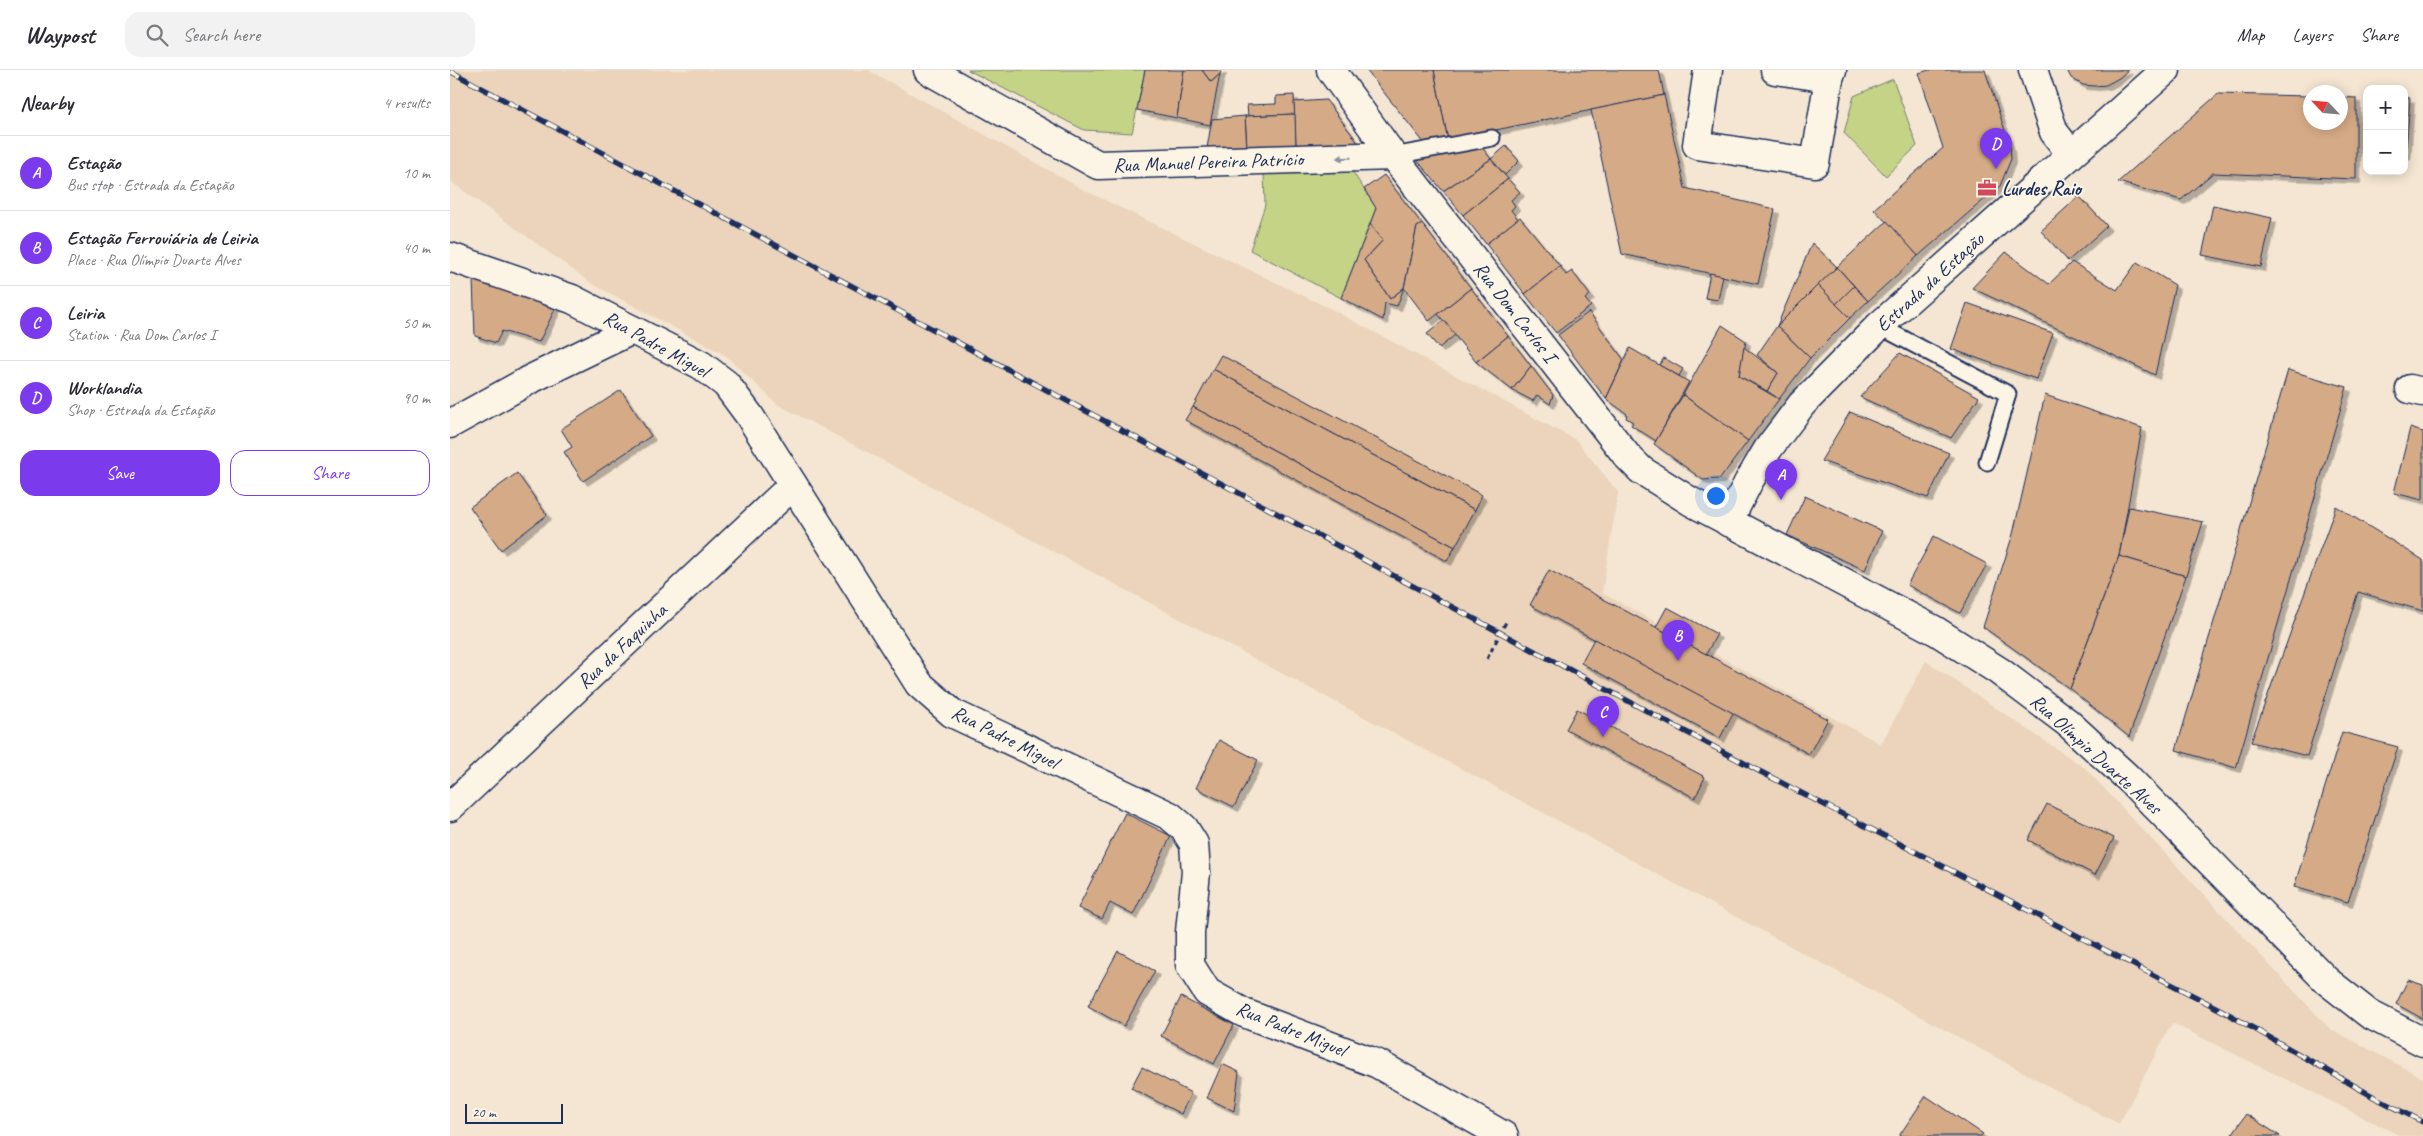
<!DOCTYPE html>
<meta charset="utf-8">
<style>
body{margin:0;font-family:Caveat,sans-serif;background:#f2f2f3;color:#2b2b33}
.controls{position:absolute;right:15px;top:15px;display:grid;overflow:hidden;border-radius:10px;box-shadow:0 2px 12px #0003}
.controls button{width:45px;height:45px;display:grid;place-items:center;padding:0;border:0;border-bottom:1px solid #e1e1e2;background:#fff;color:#2b2b33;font:25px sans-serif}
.compass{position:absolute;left:1853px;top:15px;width:45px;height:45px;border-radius:50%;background:#fff;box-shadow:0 2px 12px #0003;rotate:296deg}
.scale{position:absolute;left:15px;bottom:12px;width:98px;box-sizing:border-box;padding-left:5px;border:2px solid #1b2f5e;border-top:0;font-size:14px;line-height:18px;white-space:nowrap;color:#1b2f5e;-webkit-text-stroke:4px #fcf5e5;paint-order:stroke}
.you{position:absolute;left:1265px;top:425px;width:18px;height:18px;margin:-12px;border:4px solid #fff;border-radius:50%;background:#1a73e8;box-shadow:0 0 0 8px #1a73e833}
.badge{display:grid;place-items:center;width:32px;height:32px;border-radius:50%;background:#7c3aed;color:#fff;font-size:16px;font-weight:700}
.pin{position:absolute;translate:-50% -41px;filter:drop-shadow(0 1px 2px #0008)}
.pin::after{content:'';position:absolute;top:26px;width:18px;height:15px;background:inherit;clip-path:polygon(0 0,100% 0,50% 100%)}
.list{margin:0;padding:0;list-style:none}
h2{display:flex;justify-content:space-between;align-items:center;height:65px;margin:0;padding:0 20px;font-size:21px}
h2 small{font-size:16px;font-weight:400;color:#7c7c81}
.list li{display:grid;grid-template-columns:32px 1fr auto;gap:15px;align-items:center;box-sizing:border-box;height:75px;padding:0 20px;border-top:1px solid #e1e1e2}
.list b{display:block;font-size:19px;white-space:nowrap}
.list p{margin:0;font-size:16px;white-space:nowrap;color:#7c7c81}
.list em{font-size:16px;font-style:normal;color:#7c7c81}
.actions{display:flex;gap:10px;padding:15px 20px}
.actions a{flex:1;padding:11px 0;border:1px solid #7c3aed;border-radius:15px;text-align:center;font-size:18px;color:#7c3aed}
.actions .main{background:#7c3aed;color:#fff}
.icon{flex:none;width:28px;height:28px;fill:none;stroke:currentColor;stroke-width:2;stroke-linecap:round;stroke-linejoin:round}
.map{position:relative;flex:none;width:1973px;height:1066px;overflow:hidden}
header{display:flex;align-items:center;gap:30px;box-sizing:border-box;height:70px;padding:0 25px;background:#fff;border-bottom:1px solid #e1e1e2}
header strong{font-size:24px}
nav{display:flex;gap:28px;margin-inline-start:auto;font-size:18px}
.search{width:350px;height:45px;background:#f2f2f3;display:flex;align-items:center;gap:12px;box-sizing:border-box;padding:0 18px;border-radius:15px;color:#7c7c81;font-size:19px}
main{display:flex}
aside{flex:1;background:#fff}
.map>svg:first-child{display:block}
.built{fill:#ebd4bb}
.green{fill:#c5d387;stroke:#708172}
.building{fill:#d5aa86;stroke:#1b2f5e;filter:url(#shadow)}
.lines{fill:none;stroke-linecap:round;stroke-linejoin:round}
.service-casing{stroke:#1b2f5e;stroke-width:19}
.minor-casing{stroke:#1b2f5e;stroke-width:31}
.secondary-casing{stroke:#1b2f5e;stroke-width:31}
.path{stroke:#1b2f5e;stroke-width:3;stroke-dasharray:5 4;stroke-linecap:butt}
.service{stroke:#fcf5e5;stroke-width:15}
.minor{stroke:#fcf5e5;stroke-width:28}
.secondary{stroke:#fcf5e5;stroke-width:28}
.rail-casing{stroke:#1b2f5e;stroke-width:5.5}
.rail{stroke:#fcf5e5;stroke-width:4;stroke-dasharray:11;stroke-linecap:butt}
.oneway{fill:#8c92a2}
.labels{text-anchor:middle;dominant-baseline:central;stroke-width:4;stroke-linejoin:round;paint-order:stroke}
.street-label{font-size:20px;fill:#1b2f5e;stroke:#fcf5e5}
.poi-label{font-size:20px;font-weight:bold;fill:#1b2f5e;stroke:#fcf5e5;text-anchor:start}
</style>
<header>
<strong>Waypost</strong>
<div class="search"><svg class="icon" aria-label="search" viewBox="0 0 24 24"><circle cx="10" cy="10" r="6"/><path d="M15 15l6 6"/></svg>Search here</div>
<nav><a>Map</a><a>Layers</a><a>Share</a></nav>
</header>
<main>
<aside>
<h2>Nearby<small>4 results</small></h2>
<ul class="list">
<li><span class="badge">A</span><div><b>Estação</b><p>Bus stop · Estrada da Estação</p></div><em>10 m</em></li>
<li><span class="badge">B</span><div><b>Estação Ferroviária de Leiria</b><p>Place · Rua Olímpio Duarte Alves</p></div><em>40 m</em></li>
<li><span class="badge">C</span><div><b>Leiria</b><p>Station · Rua Dom Carlos I</p></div><em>50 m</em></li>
<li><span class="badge">D</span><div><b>Worklandia</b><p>Shop · Estrada da Estação</p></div><em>90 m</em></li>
</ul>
<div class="actions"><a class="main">Save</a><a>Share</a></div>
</aside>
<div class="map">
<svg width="1973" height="1066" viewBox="0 0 1973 1066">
<defs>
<filter id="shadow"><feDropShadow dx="4.5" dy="4.5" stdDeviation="0" flood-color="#0004"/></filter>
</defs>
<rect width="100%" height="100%" fill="#f4e6d2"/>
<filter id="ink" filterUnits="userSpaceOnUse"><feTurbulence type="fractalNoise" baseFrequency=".02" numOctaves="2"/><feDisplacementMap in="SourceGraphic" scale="10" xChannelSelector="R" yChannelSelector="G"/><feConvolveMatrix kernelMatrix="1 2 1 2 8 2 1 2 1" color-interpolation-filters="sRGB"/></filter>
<g filter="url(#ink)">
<!-- built -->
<path class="built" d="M0,0H418L636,121L883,240L1126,370L1168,422L1152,523L1431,674L1476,591L1635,698L1879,958L1973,1008V1066H1951L1722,953L1669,1054L1122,758L327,334L275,285L141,213L0,111Z"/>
<!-- green -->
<g class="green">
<path d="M518,0H695L682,63L634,60Z"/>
<path d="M1443,9L1467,76L1436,106L1394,63L1404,26Z"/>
<path d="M899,96L926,138L891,228L800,180L815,135L814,101Z"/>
</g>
<!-- building -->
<g class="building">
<path d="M695,0H734L727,48L687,40Z"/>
<path d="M734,0H752L761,12L770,4L760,55L727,48Z"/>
<path d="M752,0H772L770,4L761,12Z"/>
<path d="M916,0H984L998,70L975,74Z"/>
<path d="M984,0H1209L1214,25L998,70Z"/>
<path d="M1479,0H1535L1560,76L1561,89L1550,116L1468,186L1424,139L1493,78L1469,3Z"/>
<path d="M1617,0H1678L1669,8L1656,15L1644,16L1633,15L1621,8Z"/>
<path d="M1768,24L1860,26V52H1890V27L1906,28V109L1763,103L1731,130L1668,112Z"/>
<path d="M844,25L845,44L798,46L797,35L826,34V26Z"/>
<path d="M1214,25L1235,118L1325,139L1308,214L1172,184L1141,40Z"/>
<path d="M1954,27L1960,28L1956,85H1954Z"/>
<path d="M876,30L909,74L846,77L844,32Z"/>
<path d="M845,44L846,77L797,79L795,46Z"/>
<path d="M795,46L797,79L757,78L762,49Z"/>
<path d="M1056,76L1069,91L1055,105L1041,89Z"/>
<path d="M1032,77L1041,89L993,121L966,89Z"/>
<path d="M1041,89L1058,109L1013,145L993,121Z"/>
<path d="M934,105L972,154L967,157L954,218L940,229L914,190L933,170L920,154L926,138L914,119Z"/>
<path d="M1058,109L1070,122L1061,130L1065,136L1061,140L1068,149L1036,174L1013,145Z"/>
<path d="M1629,126L1657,156L1618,191L1591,161Z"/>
<path d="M1763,135L1822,148L1811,197L1752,185Z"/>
<path d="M1070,147L1110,196L1075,224L1036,174Z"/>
<path d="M1437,151L1468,186L1418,231L1387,197Z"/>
<path d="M920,154L933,170L914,190L940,229L954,218L947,236L935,233L933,250L891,228Z"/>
<path d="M972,154L1021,218L979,251L954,218L967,157Z"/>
<path d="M1362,173L1387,197L1327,256Z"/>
<path d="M1556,182L1599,214L1622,192L1667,220L1687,192L1725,215L1705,305L1522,218Z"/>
<path d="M1110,196L1116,205L1122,201L1140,225L1135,229L1141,236L1106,263L1075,224Z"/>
<path d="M1387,197L1404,216L1386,234L1368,215Z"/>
<path d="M1260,203L1273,206L1268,230L1255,228Z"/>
<path d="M23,210L108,233L89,272L52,261L46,273L25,266Z"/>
<path d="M1368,215L1400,248L1360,288L1327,256Z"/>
<path d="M1404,216L1418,231L1400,248L1386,234Z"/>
<path d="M1021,218L1058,266L1026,292L988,244Z"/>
<path d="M1517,233L1603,263L1586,309L1501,279Z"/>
<path d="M1139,242L1174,290L1156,329L1108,265Z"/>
<path d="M994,250L1005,265L989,278L977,264Z"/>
<path d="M1272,255L1296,271L1289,306L1329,329L1298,371L1233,325Z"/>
<path d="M1327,256L1360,288L1329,329L1317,321L1328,303L1307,285Z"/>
<path d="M1058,266L1081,296L1062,320L1026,292Z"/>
<path d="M1294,277L1328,303L1317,321L1289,306Z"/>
<path d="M1180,278L1239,312L1206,371L1181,355L1183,352L1176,348L1177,344L1156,329Z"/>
<path d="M1450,283L1529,327L1501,368L1410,327Z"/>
<path d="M771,285L1032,425L1025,440L763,299Z"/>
<path d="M1214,288L1233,299L1229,306L1209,295Z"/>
<path d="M1081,296L1103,325L1100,334L1087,325L1083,331L1062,320Z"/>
<path d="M763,299L1025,440L1005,477L743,337Z"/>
<path d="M1838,300L1897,317L1786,698L1726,680Z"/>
<path d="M171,320L201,366L133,411L114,382L122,377L111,359Z"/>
<path d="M1233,325L1298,371L1270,409L1253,410L1204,374Z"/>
<path d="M1595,325L1692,358L1669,486L1620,619L1533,557L1563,464Z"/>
<path d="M743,337L1005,477L997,491L735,350Z"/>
<path d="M1400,342L1499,383L1478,428L1371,391Z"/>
<path d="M1960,358L1973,362V430L1944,423Z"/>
<path d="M67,403L97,445L51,480L20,437Z"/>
<path d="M1355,426L1432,461L1415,500L1337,465Z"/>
<path d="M1886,436L1973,490V541L1908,522L1857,686L1801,672Z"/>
<path d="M1679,437L1753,452L1736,506L1669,486Z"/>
<path d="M1484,466L1537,494L1510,543L1457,515Z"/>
<path d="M1669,486L1736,506L1679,667L1620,619Z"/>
<path d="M1099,500L1378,649L1359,684L1080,535Z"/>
<path d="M1217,537L1267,564L1256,584L1206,557Z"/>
<path d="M1144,569L1283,643L1270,668L1131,593Z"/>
<path d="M1127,639L1255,707L1245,728L1116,659Z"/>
<path d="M1892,662L1948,677L1898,832L1844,817Z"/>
<path d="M769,670L808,690L784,737L746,718Z"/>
<path d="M1597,734L1664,768L1645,805L1578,770Z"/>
<path d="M675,743L721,766L683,845L660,833L652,849L628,838Z"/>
<path d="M668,881L705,901L674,956L638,936Z"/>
<path d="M1958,910L1973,915V949L1946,934Z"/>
<path d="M731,927L784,955L764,994L711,966Z"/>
<path d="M772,994L789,1002L784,1041L757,1028Z"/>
<path d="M692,997L741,1023L731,1044L681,1018Z"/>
<path d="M1476,1026L1533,1064L1531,1066H1449Z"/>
<path d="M1796,1044L1830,1066H1781Z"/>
</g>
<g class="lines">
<!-- service casing -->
<g class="service-casing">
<g id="service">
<path d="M943,86L1042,68"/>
<path d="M1429,256L1558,324L1537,392"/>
</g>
</g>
<!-- minor casing -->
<g class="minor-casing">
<g id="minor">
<path d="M478,0L648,95L943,86"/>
<path d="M1258,0L1247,75L1365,93L1379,8L1382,0"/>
<path d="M1325,0L1379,8"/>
<path d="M1583,0L1604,62L1621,84"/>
<path d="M0,187L122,229L251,295L276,314L299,345L469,614L502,643L720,746L734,758L744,774L746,802L740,862V895L757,922L794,943L928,994L1054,1066"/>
<path d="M1960,319L1973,322"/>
<path d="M0,354L83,308L182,260"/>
<path d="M0,737L343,415"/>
</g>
</g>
<!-- secondary casing -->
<g class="secondary-casing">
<g id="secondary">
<path d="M881,0L943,86L1177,386L1191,400L1240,431L1486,561L1549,601L1618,653L1678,708L1877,911L1919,944L1973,972"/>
<path d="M1278,452L1299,411L1318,379L1352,334L1429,256L1716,0"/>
</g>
</g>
<!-- path -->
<path class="path" d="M1037,589L1056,552"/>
<!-- service -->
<use href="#service" class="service"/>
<!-- minor -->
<use href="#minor" class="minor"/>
<!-- secondary -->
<use href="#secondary" class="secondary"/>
<!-- rail casing -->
<g class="rail-casing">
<path id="rail" d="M0,1L1309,701L1773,941L1924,1027L1973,1052"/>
</g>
<!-- rail -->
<use href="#rail" class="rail"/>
</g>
<!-- one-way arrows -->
<defs><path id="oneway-solid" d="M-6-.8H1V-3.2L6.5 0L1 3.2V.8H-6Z" transform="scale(1.25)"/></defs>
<use class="oneway" href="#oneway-solid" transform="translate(894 88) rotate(178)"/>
</g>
<!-- icons -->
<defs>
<g id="office-bare" transform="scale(1.5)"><path d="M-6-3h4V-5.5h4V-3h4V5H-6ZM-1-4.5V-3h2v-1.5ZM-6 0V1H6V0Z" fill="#d1495b" stroke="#fcf5e5" stroke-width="2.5" paint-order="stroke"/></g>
</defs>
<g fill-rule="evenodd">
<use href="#office-bare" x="1537" y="118"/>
</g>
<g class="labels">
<!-- street labels -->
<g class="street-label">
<text transform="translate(758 92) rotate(-2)">Rua Manuel Pereira Patrício</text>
<text transform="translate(1480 212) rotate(-42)">Estrada da Estação</text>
<text transform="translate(1065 242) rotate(52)">Rua Dom Carlos I</text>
<text transform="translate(206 274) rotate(29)">Rua Padre Miguel</text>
<text transform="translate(172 576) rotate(-43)">Rua da Faquinha</text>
<text transform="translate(555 667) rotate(27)">Rua Padre Miguel</text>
<text transform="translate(1646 684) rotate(42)">Rua Olímpio Duarte Alves</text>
<text transform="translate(841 959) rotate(22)">Rua Padre Miguel</text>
</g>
<!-- poi labels -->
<g class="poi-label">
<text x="1552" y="118">Lurdes Raio</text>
</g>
</g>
</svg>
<div class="controls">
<button>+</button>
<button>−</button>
</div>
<svg class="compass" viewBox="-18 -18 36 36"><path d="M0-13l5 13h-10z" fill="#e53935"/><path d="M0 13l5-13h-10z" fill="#7c7c81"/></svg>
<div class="scale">20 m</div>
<div class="you"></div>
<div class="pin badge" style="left:1331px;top:430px">A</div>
<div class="pin badge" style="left:1228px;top:591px">B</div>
<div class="pin badge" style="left:1153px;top:667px">C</div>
<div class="pin badge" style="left:1546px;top:99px">D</div>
</div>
</main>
